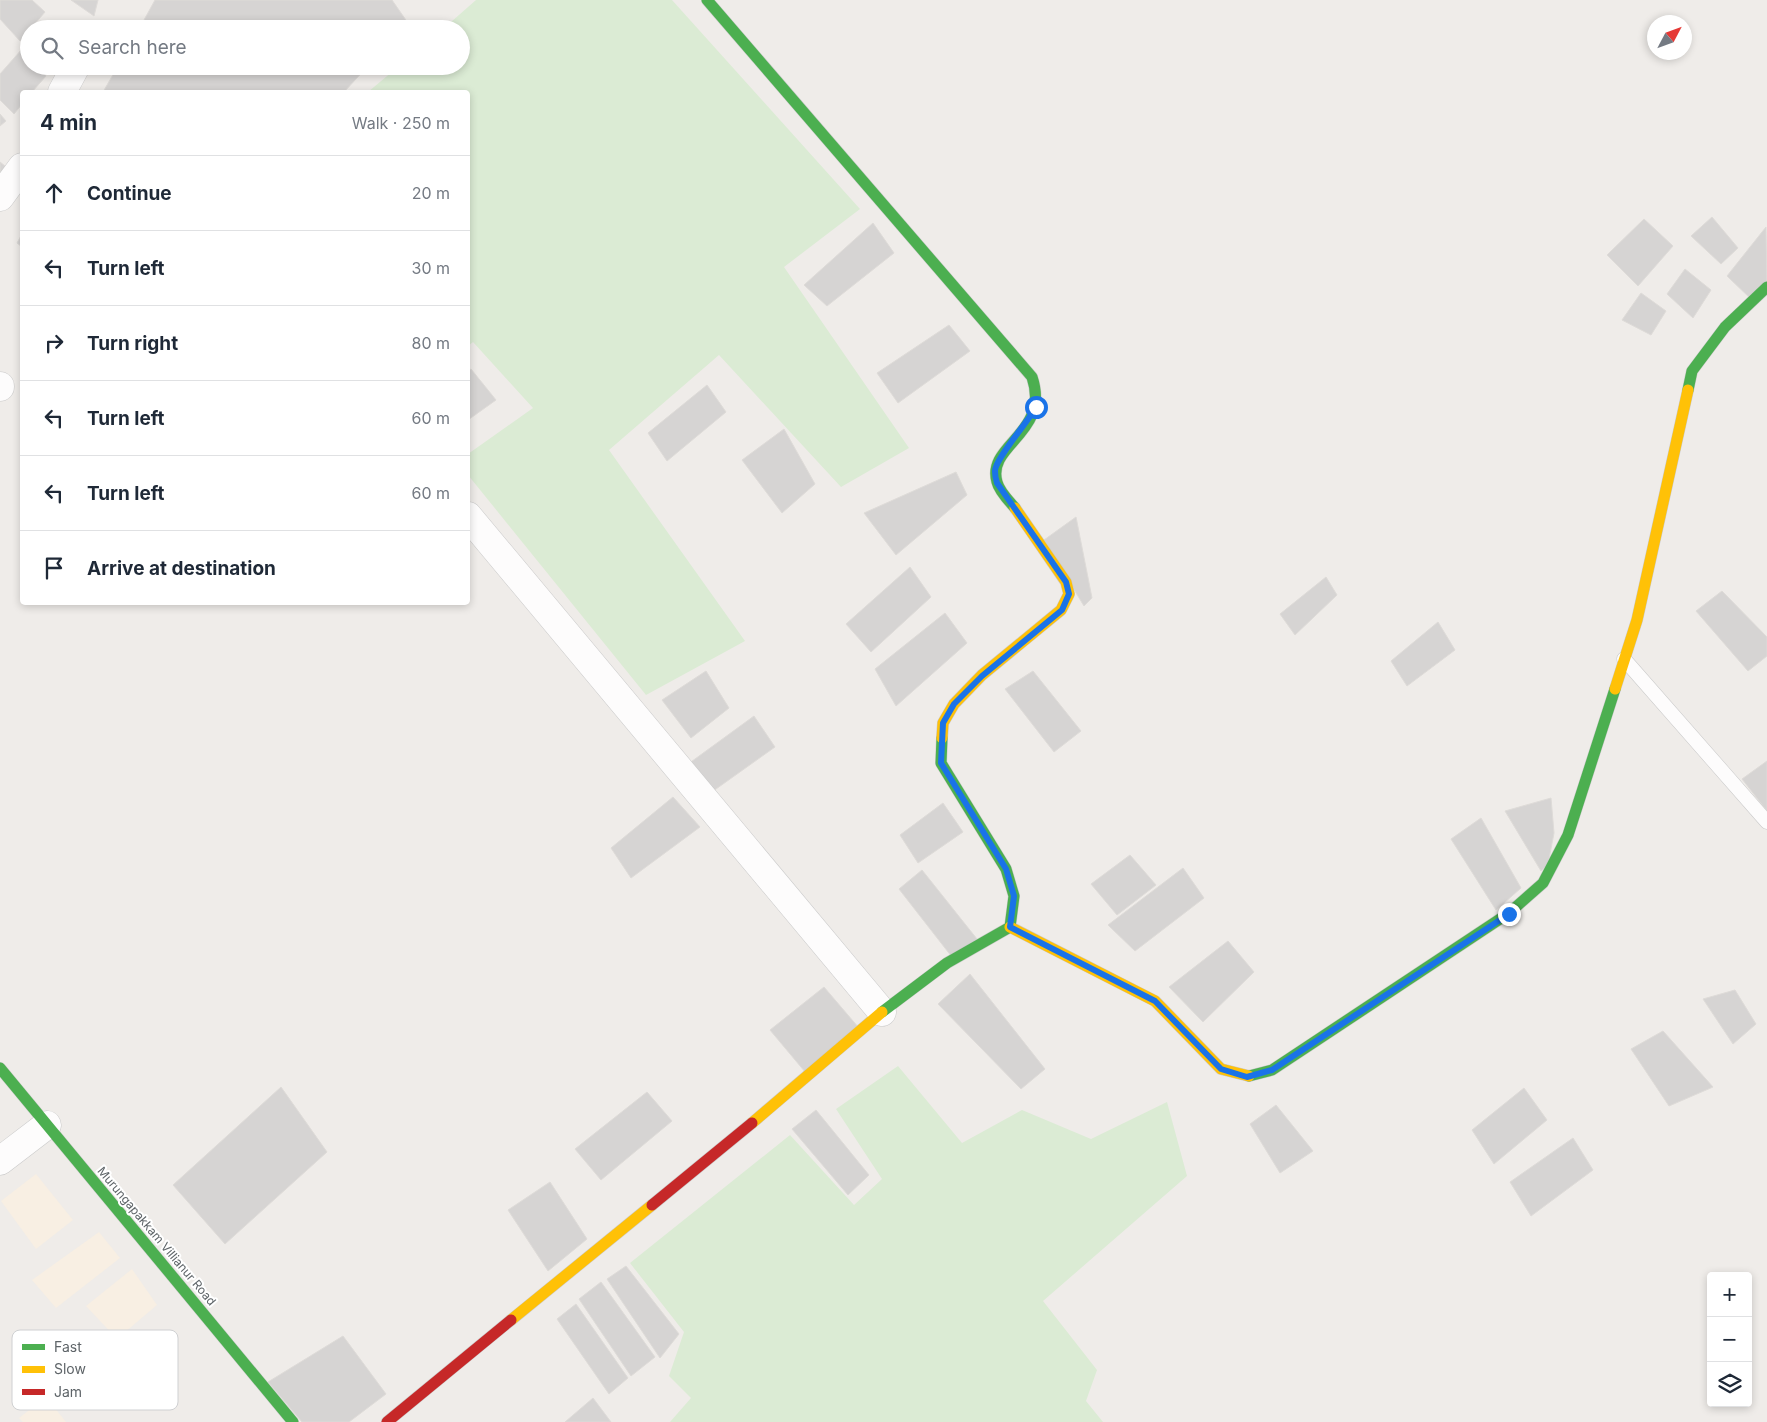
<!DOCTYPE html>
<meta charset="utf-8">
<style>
body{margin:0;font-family:Inter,sans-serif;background:#f2f2f3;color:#1f2937}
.controls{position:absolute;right:15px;bottom:15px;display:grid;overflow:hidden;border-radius:5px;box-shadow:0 2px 8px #0003}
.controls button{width:45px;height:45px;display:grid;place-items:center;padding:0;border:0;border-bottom:1px solid #e0e1e3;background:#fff;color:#1f2937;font:25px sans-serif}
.compass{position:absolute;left:1647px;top:15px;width:45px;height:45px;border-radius:50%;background:#fff;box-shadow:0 2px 8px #0003;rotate:49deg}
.stop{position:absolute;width:15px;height:15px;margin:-11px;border:4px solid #1a73e8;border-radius:50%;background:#fff}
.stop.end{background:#1a73e8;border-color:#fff;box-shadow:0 1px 5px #0008}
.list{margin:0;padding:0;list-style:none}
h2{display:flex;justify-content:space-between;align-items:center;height:65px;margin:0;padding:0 20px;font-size:21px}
h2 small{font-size:16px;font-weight:400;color:#747a83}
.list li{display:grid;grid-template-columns:32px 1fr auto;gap:15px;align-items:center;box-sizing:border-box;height:75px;padding:0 20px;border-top:1px solid #e0e1e3}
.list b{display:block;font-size:19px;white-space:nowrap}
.list em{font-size:16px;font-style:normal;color:#747a83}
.icon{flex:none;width:28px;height:28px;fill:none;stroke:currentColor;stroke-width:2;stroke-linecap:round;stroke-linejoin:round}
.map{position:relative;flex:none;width:1767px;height:1422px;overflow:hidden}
.search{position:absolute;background:#fff;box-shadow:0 2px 8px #0003;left:20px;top:20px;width:450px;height:55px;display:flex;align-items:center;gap:12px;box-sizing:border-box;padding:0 18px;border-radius:28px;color:#747a83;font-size:19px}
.panel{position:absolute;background:#fff;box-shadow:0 2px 8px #0003;left:20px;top:90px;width:450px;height:515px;border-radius:5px}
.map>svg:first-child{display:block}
.commercial{fill:#f8efe3}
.green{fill:#dbebd4}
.building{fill:#d6d4d3;stroke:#dedbd8}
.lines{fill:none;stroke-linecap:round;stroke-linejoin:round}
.lane-casing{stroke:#cacaca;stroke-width:15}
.street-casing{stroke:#cacaca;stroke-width:29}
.fast-casing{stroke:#cacaca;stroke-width:12}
.slow-casing{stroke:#cacaca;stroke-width:12}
.jam-casing{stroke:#cacaca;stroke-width:12}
.lane{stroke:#fdfcfc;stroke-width:14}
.street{stroke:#fdfcfc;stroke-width:28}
.fast{stroke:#4caf50;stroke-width:11}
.slow{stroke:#ffc107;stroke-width:11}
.jam{stroke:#c62828;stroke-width:11}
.route{stroke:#1a73e8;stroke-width:6}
.labels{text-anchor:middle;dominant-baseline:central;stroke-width:4;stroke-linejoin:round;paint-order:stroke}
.street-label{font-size:12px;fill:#5e6468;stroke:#fff}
.key{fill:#fff;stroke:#cfd0d2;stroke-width:1}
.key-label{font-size:14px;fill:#5e6468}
</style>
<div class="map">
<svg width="1767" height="1422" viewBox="0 0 1767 1422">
<rect width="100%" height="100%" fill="#efece9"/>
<!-- commercial -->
<g class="commercial">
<path d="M36,1174L73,1220L36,1249L1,1201Z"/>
<path d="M99,1232L120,1258L56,1308L32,1280Z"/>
<path d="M132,1269L157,1305L117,1339L86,1306Z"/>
<path d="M46,1397L66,1422H23L19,1418Z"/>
</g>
<!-- green -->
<g class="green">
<path d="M476,0H672L860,209L784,267L909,448L841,487L719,355L609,450L745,641L646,695L468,475V454L533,408L473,342L468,346V92H368L399,66H461V29H443Z"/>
<path d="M898,1066L962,1143L1022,1110L1091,1139L1167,1102L1187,1176L1043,1301L1097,1370L1086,1401L1103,1422H670L691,1398L669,1376L684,1332L630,1263L790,1135L854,1205L882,1179L836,1109Z"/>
</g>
<!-- building -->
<g class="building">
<path d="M0,0H32L45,12L20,41L0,19Z"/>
<path d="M71,0H98L94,16Z"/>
<path d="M155,0H392L408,23L402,29H139Z"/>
<path d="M22,49L29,56V66H37L46,76L32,92H22V104L14,114L0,100V74Z"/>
<path d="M118,66H368L344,92H103Z"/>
<path d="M0,114L6,121L0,126Z"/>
<path d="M0,162L10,170L0,183Z"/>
<path d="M1712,217L1738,248L1721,264L1691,236Z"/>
<path d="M1644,219L1673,246L1638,286L1607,255Z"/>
<path d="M873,223L894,253L827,306L804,285Z"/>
<path d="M1766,227L1767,284L1751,299L1727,276Z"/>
<path d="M22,234V247L17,243Z"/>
<path d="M1685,269L1711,290L1693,318L1667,294Z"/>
<path d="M1641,293L1666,311L1651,335L1622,320Z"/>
<path d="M949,325L970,351L898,403L877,373Z"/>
<path d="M471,369L496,400L468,420V371Z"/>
<path d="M707,385L726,412L667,461L648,433Z"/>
<path d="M784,429L815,484L782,513L742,460Z"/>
<path d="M956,472L967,495L896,555L864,513Z"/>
<path d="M1076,517L1092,598L1084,606L1044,540Z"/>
<path d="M910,567L931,597L871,652L846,624Z"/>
<path d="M1326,577L1337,595L1295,635L1280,614Z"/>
<path d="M1722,591L1767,637V656L1748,671L1696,611Z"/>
<path d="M945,613L967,643L896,706L875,669Z"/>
<path d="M1438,622L1455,650L1407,686L1391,661Z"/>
<path d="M706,671L729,708L691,738L662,700Z"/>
<path d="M1033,671L1081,731L1054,752L1005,689Z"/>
<path d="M754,716L775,747L709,794L684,767Z"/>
<path d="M1767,761V811L1742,779Z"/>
<path d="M673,797L700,827L631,878L611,848Z"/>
<path d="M1551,798L1554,833L1548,864L1541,871L1505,811Z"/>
<path d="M943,803L963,832L918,863L900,835Z"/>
<path d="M1481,818L1521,888L1496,910L1451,839Z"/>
<path d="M1130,855L1156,885L1117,915L1091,884Z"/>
<path d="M1183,868L1204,898L1135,951L1108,925Z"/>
<path d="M922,870L977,939L952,957L899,889Z"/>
<path d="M1228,941L1254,972L1203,1022L1169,987Z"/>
<path d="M970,974L1045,1069L1021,1089L938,1004Z"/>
<path d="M824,987L859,1028L806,1073L770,1030Z"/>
<path d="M1735,990L1756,1024L1733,1044L1703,999Z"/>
<path d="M1663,1031L1713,1087L1669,1106L1631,1049Z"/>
<path d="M281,1087L327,1152L225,1244L173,1185Z"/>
<path d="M1524,1088L1547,1120L1494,1164L1472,1130Z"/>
<path d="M647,1092L672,1121L601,1180L575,1149Z"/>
<path d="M1276,1105L1313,1151L1280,1173L1250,1124Z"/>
<path d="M816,1110L869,1175L848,1195L792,1129Z"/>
<path d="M1573,1138L1593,1170L1531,1216L1510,1182Z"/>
<path d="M550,1182L587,1239L548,1271L508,1210Z"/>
<path d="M626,1266L679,1334L660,1358L607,1279Z"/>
<path d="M601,1282L655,1357L631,1376L579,1299Z"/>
<path d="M576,1304L628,1378L609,1394L557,1319Z"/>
<path d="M343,1336L386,1394L349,1422H302L268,1382Z"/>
<path d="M593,1398L611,1422H565Z"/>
</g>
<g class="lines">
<!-- lane casing -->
<g class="lane-casing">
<path id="lane" d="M1624,659L1767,822"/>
</g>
<!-- street casing -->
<g class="street-casing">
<g id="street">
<path d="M62,92L76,66"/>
<path d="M0,197L22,167"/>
<path d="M0,386V387"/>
<path d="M468,516L882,1012"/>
<path d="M0,1161L47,1125"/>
</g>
</g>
<!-- fast casing -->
<g class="fast-casing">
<g id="fast">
<path d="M707,0L1032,377C1051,434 986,444 997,482C999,491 1009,501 1015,508"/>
<path d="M1688,390L1692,371L1725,327L1767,287"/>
<path d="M882,1012L947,963L1010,927L1014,896L1006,869L941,763L942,738"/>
<path d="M0,1068L293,1422"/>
<path d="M1249,1076L1272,1070L1509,913L1543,883L1568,835L1615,689"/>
</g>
</g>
<!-- slow casing -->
<g class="slow-casing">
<g id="slow">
<path d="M1615,689L1637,620L1688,390"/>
<path d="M942,738L943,723L954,704L982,675L1061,610L1069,594L1066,582L1015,508"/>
<path d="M1010,927L1155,1001L1221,1069L1249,1076"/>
<path d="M752,1123L882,1012"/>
<path d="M511,1320L652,1205"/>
</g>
</g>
<!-- jam casing -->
<g class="jam-casing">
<g id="jam">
<path d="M652,1205L752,1123"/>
<path d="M387,1422L511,1320"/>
</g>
</g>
<!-- lane -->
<use href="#lane" class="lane"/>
<!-- street -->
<use href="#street" class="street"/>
<!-- fast -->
<use href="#fast" class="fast"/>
<!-- slow -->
<use href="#slow" class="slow"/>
<!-- jam -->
<use href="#jam" class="jam"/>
</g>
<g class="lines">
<!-- route -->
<path class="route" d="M1036,407C1028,422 995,459 995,471C995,475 996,480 997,483L1066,582L1069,594L1062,610L982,676L954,704L943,723L941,763L1006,869L1014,896L1010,927L1155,1001L1221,1069L1247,1077L1272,1070L1509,914"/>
</g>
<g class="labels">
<!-- street labels -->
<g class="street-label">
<text transform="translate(157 1236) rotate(50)">Murungapakkam Villianur Road</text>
</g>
</g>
<!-- legend -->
<rect x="12" y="1330" width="166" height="80" rx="8" class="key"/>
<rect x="22" y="1344" width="23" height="6" fill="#4caf50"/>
<rect x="22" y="1366" width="23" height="7" fill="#ffc107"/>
<rect x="22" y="1389" width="23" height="6" fill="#c62828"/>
<g class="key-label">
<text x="54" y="1352">Fast</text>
<text x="54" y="1374">Slow</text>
<text x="54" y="1397">Jam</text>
</g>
</svg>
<div class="controls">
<button>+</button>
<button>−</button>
<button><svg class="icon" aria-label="layers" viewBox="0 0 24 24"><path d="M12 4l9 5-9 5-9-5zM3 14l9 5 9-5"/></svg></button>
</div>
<svg class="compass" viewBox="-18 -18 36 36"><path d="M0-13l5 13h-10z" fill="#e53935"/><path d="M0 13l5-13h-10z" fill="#747a83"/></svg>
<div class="stop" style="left:1036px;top:407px"></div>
<div class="stop end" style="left:1509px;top:914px"></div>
<div class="search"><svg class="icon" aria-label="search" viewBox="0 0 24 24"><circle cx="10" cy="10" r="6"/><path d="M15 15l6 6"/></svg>Search here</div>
<section class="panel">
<h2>4 min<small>Walk · 250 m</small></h2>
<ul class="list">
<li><svg class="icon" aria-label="ahead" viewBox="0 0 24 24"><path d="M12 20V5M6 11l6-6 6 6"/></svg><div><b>Continue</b></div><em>20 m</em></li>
<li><svg class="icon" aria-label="left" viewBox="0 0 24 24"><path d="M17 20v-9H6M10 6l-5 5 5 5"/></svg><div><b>Turn left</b></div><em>30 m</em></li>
<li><svg class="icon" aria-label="right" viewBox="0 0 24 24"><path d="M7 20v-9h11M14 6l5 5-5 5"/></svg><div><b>Turn right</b></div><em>80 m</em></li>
<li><svg class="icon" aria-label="left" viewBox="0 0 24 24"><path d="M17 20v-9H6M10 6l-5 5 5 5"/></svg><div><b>Turn left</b></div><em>60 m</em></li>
<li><svg class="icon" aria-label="left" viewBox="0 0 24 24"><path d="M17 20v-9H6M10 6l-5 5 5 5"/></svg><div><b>Turn left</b></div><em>60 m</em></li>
<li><svg class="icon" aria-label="arrive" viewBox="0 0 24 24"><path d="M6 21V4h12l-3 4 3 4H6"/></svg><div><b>Arrive at destination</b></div></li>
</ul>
</section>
</div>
